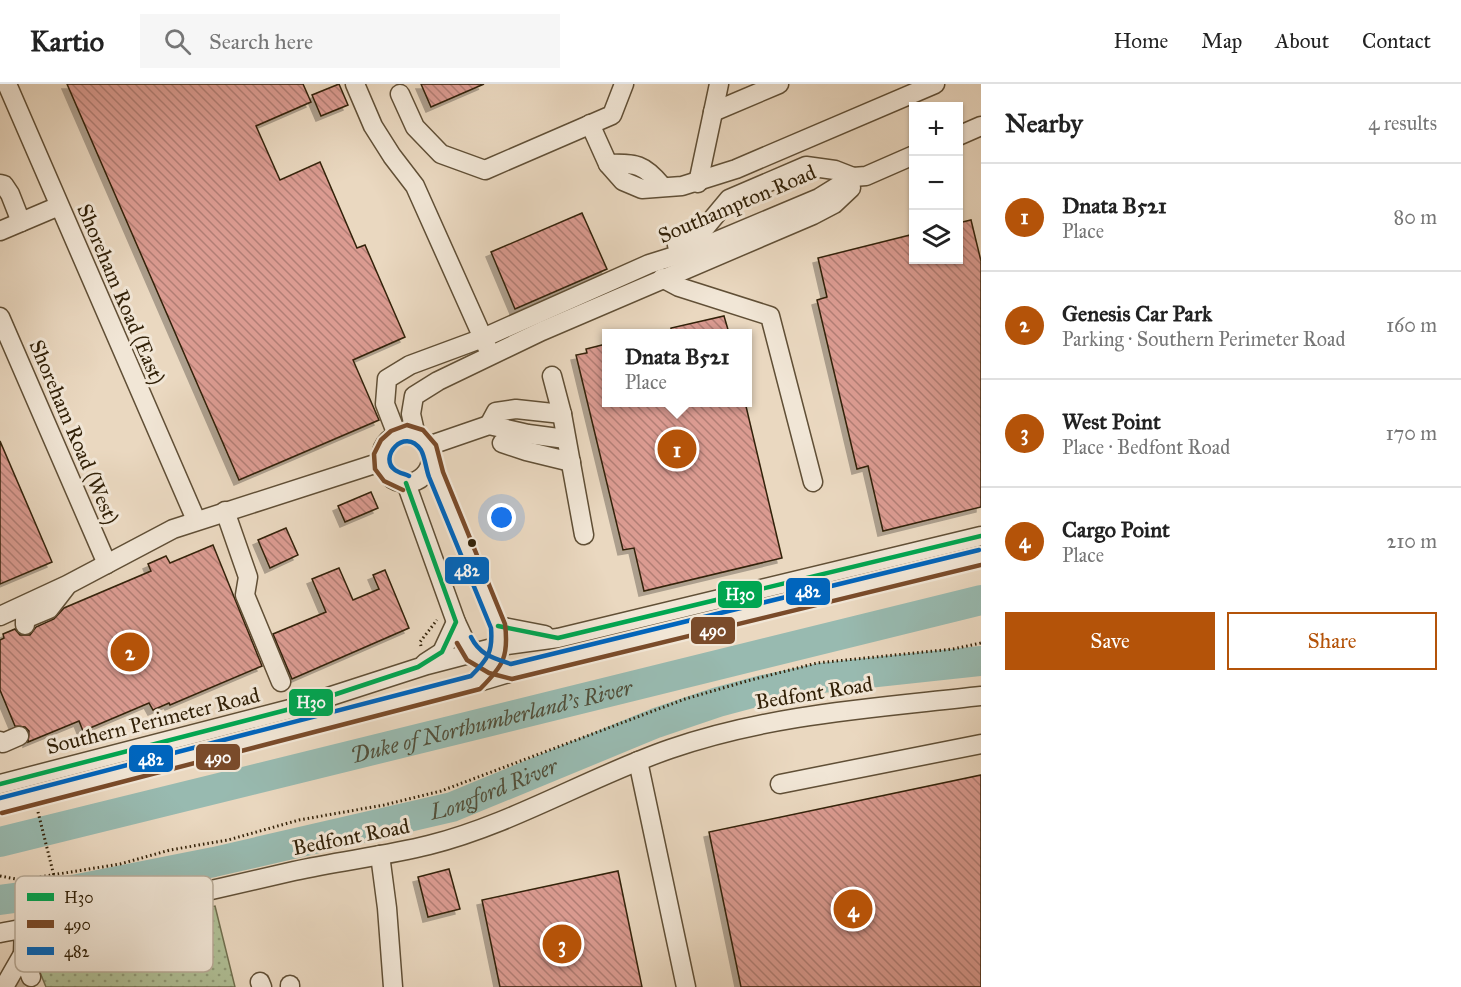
<!DOCTYPE html>
<meta charset="utf-8">
<style>
body{margin:0;font-family:"IM FELL Great Primer",serif;background:#f6f6f6;color:#222}
.controls{position:absolute;right:18px;top:18px;display:grid;overflow:hidden;border-radius:0px;box-shadow:0 2px 4px #0004}
.controls button{width:54px;height:54px;display:grid;place-items:center;padding:0;border:0;border-bottom:2px solid #e0e0e0;background:#fff;color:#222;font:30px sans-serif}
.you{position:absolute;left:502px;top:434px;width:21px;height:21px;margin:-15px;border:4px solid #fff;border-radius:50%;background:#1a73e8;box-shadow:0 0 0 9px #1a73e833}
.badge{display:grid;place-items:center;width:39px;height:39px;border-radius:50%;background:#b45309;color:#fff;font-size:20px;font-weight:700}
.pin{position:absolute;translate:-50% -50%;border:3px solid #fff;box-shadow:0 2px 6px #0006}
.popup{position:absolute;left:602px;top:245px;width:150px;height:78px;box-sizing:border-box;display:grid;place-content:center;border-radius:0px;background:#fff;filter:drop-shadow(0 2px 4px #0005);font-size:20px;white-space:nowrap;color:#767676}
.popup b{font-size:22px;color:#222}
.popup::after{content:'';position:absolute;left:50%;top:100%;margin-left:-12px;border:12px solid transparent;border-top-color:#fff}
.list{margin:0;padding:0;list-style:none}
h2{display:flex;justify-content:space-between;align-items:center;height:78px;margin:0;padding:0 24px;font-size:26px}
h2 small{font-size:20px;font-weight:400;color:#767676}
.list li{display:grid;grid-template-columns:39px 1fr auto;gap:18px;align-items:center;box-sizing:border-box;height:108px;padding:0 24px;border-top:2px solid #e0e0e0}
.list b{display:block;font-size:22px;white-space:nowrap}
.list p{margin:0;font-size:20px;white-space:nowrap;color:#767676}
.list em{font-size:20px;font-style:normal;color:#767676}
.actions{display:flex;gap:12px;padding:18px 24px}
.actions a{flex:1;padding:14px 0;border:2px solid #b45309;border-radius:0px;text-align:center;font-size:21px;color:#b45309}
.actions .main{background:#b45309;color:#fff}
.icon{flex:none;width:33px;height:33px;fill:none;stroke:currentColor;stroke-width:2;stroke-linecap:round;stroke-linejoin:round}
.map{position:relative;flex:none;width:981px;height:903px;overflow:hidden}
header{display:flex;align-items:center;gap:36px;box-sizing:border-box;height:84px;padding:0 30px;background:#fff;border-bottom:2px solid #e0e0e0}
header strong{font-size:28px}
nav{display:flex;gap:33px;margin-inline-start:auto;font-size:21px}
.search{width:420px;height:54px;background:#f6f6f6;display:flex;align-items:center;gap:15px;box-sizing:border-box;padding:0 21px;border-radius:0px;color:#767676;font-size:22px}
main{display:flex}
aside{flex:1;background:#fff}
.map>svg:first-child{display:block}
.grass{fill:url(#grass-dots);stroke:#717050;stroke-width:1.5}
.lines{fill:none;stroke-linecap:round;stroke-linejoin:round}
.river{stroke:#98bab0;stroke-width:30}
.building{fill:url(#building-back-hatch);stroke:#322108;stroke-width:1.5;filter:url(#shadow)}
.minor-tunnel{stroke:#c5b39b;stroke-width:18;stroke-dasharray:18 9;stroke-linecap:butt}
.minor-casing{stroke:#604f36;stroke-width:21}
.path{stroke:#322108;stroke-width:3;stroke-dasharray:1.5 3;stroke-linecap:butt}
.minor{stroke:#f1e6d6;stroke-width:18}
.bus-1-casing{stroke:#f1e6d6;stroke-width:9}
.bus-2-casing{stroke:#f1e6d6;stroke-width:9}
.bus-3-casing{stroke:#f1e6d6;stroke-width:9}
.bus-1{stroke:#00a651;stroke-width:4.5}
.bus-2{stroke:#7a4b2a;stroke-width:4.5}
.bus-3{stroke:#0065bd;stroke-width:4.5}
.bus-dot{fill:#322108;stroke:#f1e6d6;stroke-width:2}
.labels{text-anchor:middle;dominant-baseline:central;stroke-width:6;stroke-linejoin:round;paint-order:stroke}
.street-label{font-size:21px;fill:#322108;stroke:#f1e6d6}
.water-label{font-size:22px;font-style:italic;fill:#514f3a;stroke:#f1e6d6}
.key{fill:#f1e6d6;stroke:#b8ab98;stroke-width:1.5}
.key-label{font-size:16px;fill:#322108}
.line-badge{stroke:#f1e6d6;stroke-width:2}
.badge-label{font-size:16px;text-anchor:middle;font-weight:bold;fill:#fff}
</style>
<header>
<strong>Kartio</strong>
<div class="search"><svg class="icon" aria-label="search" viewBox="0 0 24 24"><circle cx="10" cy="10" r="6"/><path d="M15 15l6 6"/></svg>Search here</div>
<nav><a>Home</a><a>Map</a><a>About</a><a>Contact</a></nav>
</header>
<main>
<div class="map">
<svg width="981" height="903" viewBox="0 0 981 903">
<defs>
<pattern id="grass-dots" width="8" height="8" patternUnits="userSpaceOnUse" patternTransform="scale(1.5)"><rect width="8" height="8" fill="#b0c097"/><path d="M2 2h.1M6 6h.1" fill="none" stroke="#909c79" stroke-width="1.8" stroke-linecap="round"/></pattern>
<pattern id="building-back-hatch" width="6" height="6" patternUnits="userSpaceOnUse" patternTransform="scale(1.5)"><rect width="6" height="6" fill="#db9b91"/><path d="M-1 5l2 2M0 0l6 6M5-1l2 2" fill="none" stroke="#b27e74"/></pattern>
<filter id="shadow"><feDropShadow dx="-5" dy="5" stdDeviation="0" flood-color="#0004"/></filter>
</defs>
<rect width="100%" height="100%" fill="#ead8c0"/>
<filter id="stains"><feTurbulence type="fractalNoise" baseFrequency=".00333" numOctaves="4"/><feColorMatrix values="0 0 0 0 .2 0 0 0 0 .09 0 0 0 0 .02 0 0 0 .5 -.17"/></filter>
<radialGradient id="worn" r=".72"><stop offset=".6" stop-color="#630" stop-opacity="0"/><stop offset="1" stop-color="#630" stop-opacity=".3"/></radialGradient>
<!-- grass -->
<path class="grass" d="M215,822L235,903H46L28,859Z"/>
<g class="lines">
<!-- river -->
<g class="river">
<path id="s1" d="M0,758L981,516"/>
<path id="s2" d="M0,816L73,806L214,778L452,723L656,639L718,618L763,606L821,594L981,577"/>
</g>
</g>
<!-- building -->
<g class="building">
<path d="M67,0H303L311,18L256,42L280,96L320,78L357,164L365,161L405,253L353,276L379,336L239,396Z"/>
<path d="M339,0L348,21L321,32L312,11Z"/>
<path d="M421,0H484L431,23Z"/>
<path d="M582,129L607,185L515,225L491,168Z"/>
<path d="M971,136L981,177V423L883,447L868,382L857,385L817,216L827,213L818,174L914,150V176H958V139Z"/>
<path d="M724,232L729,249H671V244Z"/>
<path d="M606,260V318H745L782,474L644,507L634,464L623,466L576,271L587,269L586,265Z"/>
<path d="M0,357L52,478L0,500Z"/>
<path d="M371,408L378,424L345,438L338,422Z"/>
<path d="M286,444L298,471L270,484L258,456Z"/>
<path d="M213,461L262,582L170,621L169,619L153,626L149,619L83,647L79,637L28,658L29,647L25,643L15,642L0,606V556L4,554L3,550L15,545L20,551H30L36,543L54,535L64,524L151,487L148,480L166,472L170,479Z"/>
<path d="M339,484L353,516L379,505L373,491L385,486L409,544L292,595L273,550L326,528L312,495Z"/>
<path d="M981,691V903H741L709,748Z"/>
<path d="M449,785L460,825L428,833L418,793Z"/>
<path d="M618,787L642,903H500L482,816Z"/>
</g>
<g class="lines">
<!-- minor-tunnel -->
<path class="minor-tunnel" d="M22,896L24,903"/>
<!-- minor casing -->
<g class="minor-casing">
<g id="minor">
<path d="M7,0L196,436"/>
<path d="M355,0L373,42L392,72L415,102L487,263"/>
<path d="M400,10L415,43L441,70L485,86L612,31L624,0"/>
<path d="M713,28L779,0"/>
<path d="M590,40L608,80L623,97L642,105L682,102L736,85L935,0"/>
<path d="M958,52L981,42"/>
<path d="M608,80C636,79 644,80 662,102"/>
<path d="M698,99L719,0"/>
<path d="M0,100L4,101L10,110L21,138"/>
<path d="M0,147L59,122"/>
<path d="M677,161L699,151L729,115L806,82L835,86L853,93"/>
<path d="M662,194L679,203L770,232L813,398"/>
<path d="M0,233L107,480"/>
<path d="M552,292L562,330L584,451"/>
<path d="M489,341L496,328L516,325L562,330"/>
<circle cx="406" cy="374" r="25"/>
<path d="M397,351L385,320L387,295L410,281L483,254L649,180L700,164L819,114L853,93L866,92L914,71"/>
<path d="M416,352L411,330L414,312L438,297L542,247L813,131L834,120L851,104"/>
<path d="M502,359L526,367L571,378"/>
<path d="M428,362L489,341L528,350L566,355"/>
<path d="M431,376L498,542C502,572 497,577 477,598"/>
<path d="M406,399L456,538L471,570L479,575"/>
<path d="M225,427L248,493L245,511L281,598"/>
<path d="M0,532L67,501L173,445L381,378"/>
<path d="M25,541V535L49,525L66,503"/>
<path d="M498,542L545,551"/>
<path d="M425,579L442,568L456,538"/>
<path d="M0,657L3,659L19,652"/>
<path d="M638,677L686,903"/>
<path d="M0,700L294,624L427,581L500,562L558,554L981,452"/>
<path d="M780,700L981,660"/>
<path d="M0,722L475,599L522,585L981,473"/>
<path d="M380,771L387,824L393,903"/>
<path d="M24,844L23,870L31,893"/>
<path d="M0,849C40,841 81,835 120,827C178,814 236,800 294,787C339,777 385,772 429,761C513,740 589,693 670,665C771,630 876,624 981,612"/>
<path d="M260,898L262,903"/>
<path d="M290,901V903"/>
<path d="M4,903L23,870"/>
</g>
</g>
<!-- path -->
<g class="path">
<path d="M421,562L420,558L437,536"/>
<path d="M38,728L61,820"/>
<path d="M0,792L21,796L120,780L170,766L228,756L299,736L384,721L441,707L685,615L747,597L817,579L953,565L981,559"/>
</g>
<!-- minor -->
<use href="#minor" class="minor"/>
<!-- bus-1 casing -->
<g class="bus-1-casing">
<g id="bus-1">
<path d="M498,542L558,554L981,452"/>
<path d="M0,700L294,624L418,583L442,568L456,538L406,399"/>
</g>
</g>
<!-- bus-2 casing -->
<g class="bus-2-casing">
<g id="bus-2">
<path d="M457,559L467,576L489,589L512,595L981,481"/>
<path d="M2,729L480,605C503,582 509,573 505,540L443,388L436,361L423,346L407,341L391,347L381,356L374,370L375,385L384,397L403,406"/>
</g>
</g>
<!-- bus-3 casing -->
<g class="bus-3-casing">
<g id="bus-3">
<path d="M471,553C480,571 493,574 511,580L979,466"/>
<path d="M0,714L471,592C488,575 493,568 491,544L429,393C426,385 425,373 421,366C404,342 378,374 395,386C399,389 405,390 409,392"/>
</g>
</g>
<!-- bus-1 -->
<use href="#bus-1" class="bus-1"/>
<!-- bus-2 -->
<use href="#bus-2" class="bus-2"/>
<!-- bus-3 -->
<use href="#bus-3" class="bus-3"/>
</g>
<!-- markers -->
<circle class="bus-dot" cx="472" cy="459" r="5"/>
<g class="labels">
<!-- street labels -->
<g class="street-label">
<text transform="translate(737 120) rotate(-23)">Southampton Road</text>
<text transform="translate(121 210) rotate(67)">Shoreham Road (East)</text>
<text transform="translate(74 348) rotate(67)">Shoreham Road (West)</text>
<text transform="translate(814 609) rotate(-9)">Bedfont Road</text>
<text transform="translate(153 637) rotate(-14)">Southern Perimeter Road</text>
<text transform="translate(351 753) rotate(-11)">Bedfont Road</text>
</g>
<!-- water labels -->
<g class="water-label">
<text stroke="none"><textPath href="#s1" startOffset="506">Duke of Northumberland's River</textPath></text>
<text stroke="none"><textPath href="#s2" startOffset="507">Longford River</textPath></text>
</g>
</g>
<!-- legend -->
<rect x="15" y="792" width="198" height="96" rx="9" class="key"/>
<rect x="27" y="809" width="27" height="8" fill="#00a651"/>
<rect x="27" y="836" width="27" height="8" fill="#7a4b2a"/>
<rect x="27" y="863" width="27" height="8" fill="#0065bd"/>
<g class="key-label">
<text x="64" y="819">H30</text>
<text x="64" y="846">490</text>
<text x="64" y="873">482</text>
</g>
<g class="line-badge">
<rect x="444" y="472" width="46" height="29" rx="6" fill="#0065bd"/>
<rect x="785" y="493" width="46" height="29" rx="6" fill="#0065bd"/>
<rect x="717" y="496" width="46" height="29" rx="6" fill="#00a651"/>
<rect x="690" y="532" width="46" height="29" rx="6" fill="#7a4b2a"/>
<rect x="288" y="604" width="46" height="29" rx="6" fill="#00a651"/>
<rect x="195" y="659" width="46" height="28" rx="6" fill="#7a4b2a"/>
<rect x="128" y="660" width="46" height="29" rx="6" fill="#0065bd"/>
</g>
<g class="badge-label">
<text x="467" y="492">482</text>
<text x="808" y="513">482</text>
<text x="740" y="516">H30</text>
<text x="713" y="552">490</text>
<text x="311" y="624">H30</text>
<text x="218" y="679">490</text>
<text x="151" y="681">482</text>
</g>
<rect width="100%" height="100%" filter="url(#stains)"/>
<rect width="100%" height="100%" fill="url(#worn)"/>
</svg>
<div class="controls">
<button>+</button>
<button>−</button>
<button><svg class="icon" aria-label="layers" viewBox="0 0 24 24"><path d="M12 4l9 5-9 5-9-5zM3 14l9 5 9-5"/></svg></button>
</div>
<div class="you"></div>
<div class="pin badge" style="left:677px;top:365px">1</div>
<div class="popup"><b>Dnata B521</b>Place</div>
<div class="pin badge" style="left:130px;top:568px">2</div>
<div class="pin badge" style="left:562px;top:860px">3</div>
<div class="pin badge" style="left:853px;top:825px">4</div>
</div>
<aside>
<h2>Nearby<small>4 results</small></h2>
<ul class="list">
<li><span class="badge">1</span><div><b>Dnata B521</b><p>Place</p></div><em>80 m</em></li>
<li><span class="badge">2</span><div><b>Genesis Car Park</b><p>Parking · Southern Perimeter Road</p></div><em>160 m</em></li>
<li><span class="badge">3</span><div><b>West Point</b><p>Place · Bedfont Road</p></div><em>170 m</em></li>
<li><span class="badge">4</span><div><b>Cargo Point</b><p>Place</p></div><em>210 m</em></li>
</ul>
<div class="actions"><a class="main">Save</a><a>Share</a></div>
</aside>
</main>
